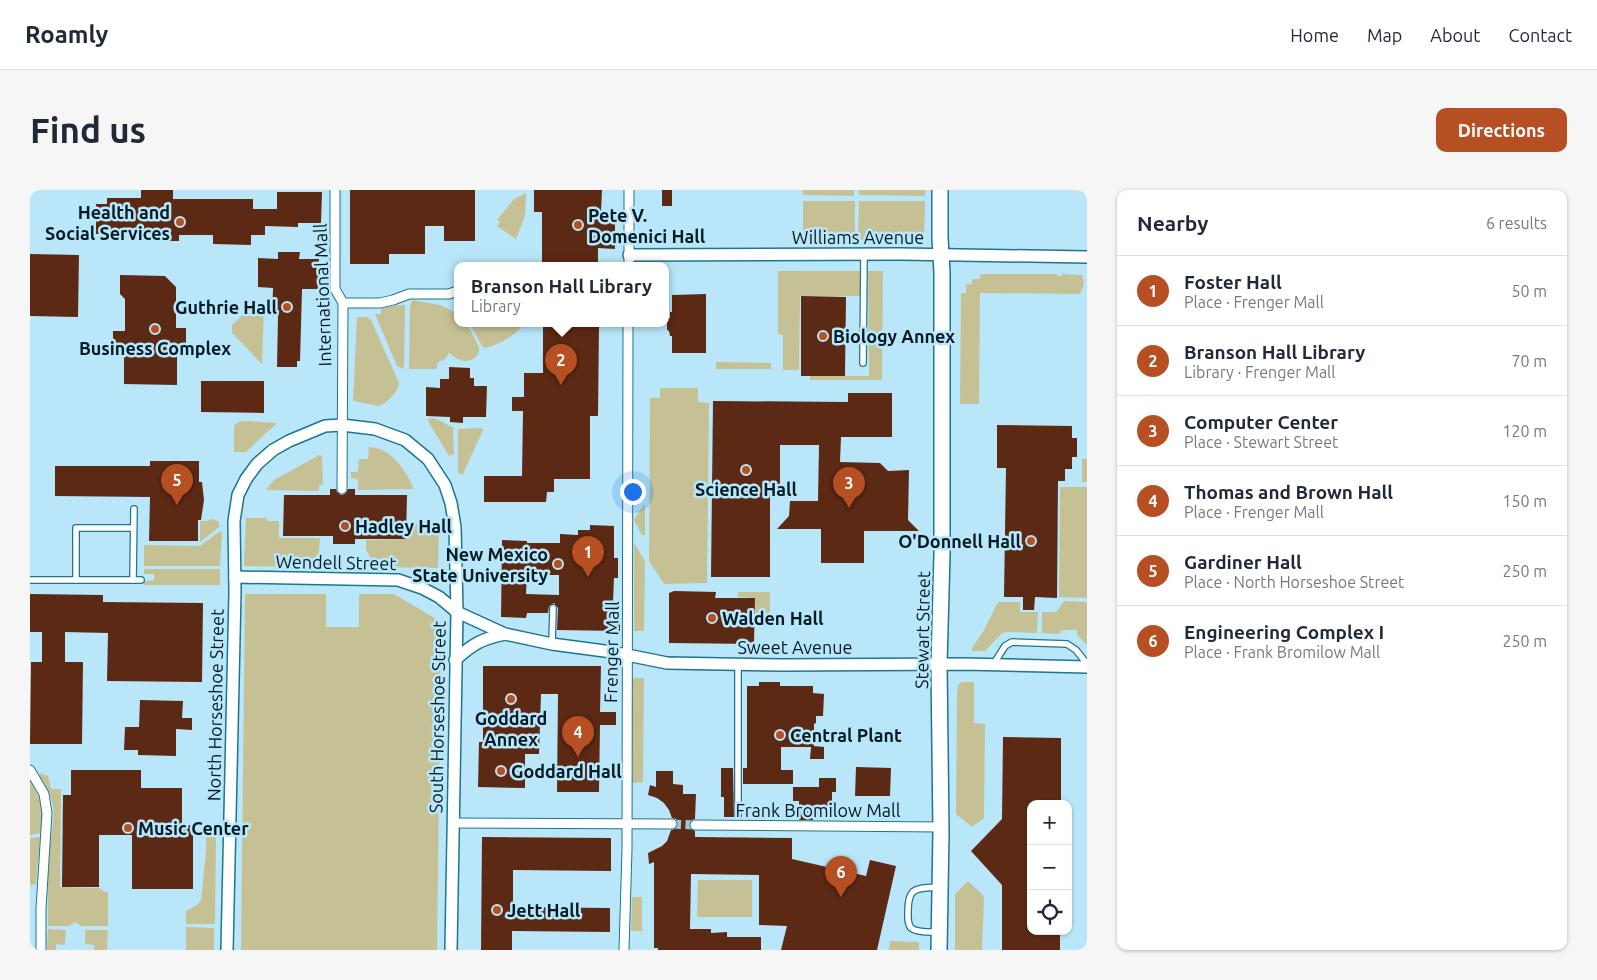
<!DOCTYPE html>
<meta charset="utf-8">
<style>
body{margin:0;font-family:Ubuntu,sans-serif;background:#f6f6f7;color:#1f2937}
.controls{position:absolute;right:15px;bottom:15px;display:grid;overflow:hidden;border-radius:10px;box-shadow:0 1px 4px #0004}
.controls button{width:45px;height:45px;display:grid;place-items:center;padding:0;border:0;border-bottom:1px solid #e0e1e3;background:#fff;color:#1f2937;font:25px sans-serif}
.you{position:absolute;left:602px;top:301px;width:18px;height:18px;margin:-12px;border:4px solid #fff;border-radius:50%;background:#1a73e8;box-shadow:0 0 0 8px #1a73e833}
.badge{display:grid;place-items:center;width:32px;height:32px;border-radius:50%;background:#b65023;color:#fff;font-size:16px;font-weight:700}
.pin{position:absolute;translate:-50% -41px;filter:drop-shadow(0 1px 2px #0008)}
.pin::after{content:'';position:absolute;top:26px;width:18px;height:15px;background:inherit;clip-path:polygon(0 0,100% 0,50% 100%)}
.popup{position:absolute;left:424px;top:72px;width:215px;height:65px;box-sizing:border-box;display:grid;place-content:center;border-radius:10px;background:#fff;filter:drop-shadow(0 1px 4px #0005);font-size:16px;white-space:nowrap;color:#747a83}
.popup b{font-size:19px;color:#1f2937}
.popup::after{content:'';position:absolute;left:50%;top:100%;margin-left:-10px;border:10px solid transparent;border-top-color:#fff}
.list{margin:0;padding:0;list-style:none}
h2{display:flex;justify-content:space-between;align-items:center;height:65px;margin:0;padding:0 20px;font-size:21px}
h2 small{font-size:16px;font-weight:400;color:#747a83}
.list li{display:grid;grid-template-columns:32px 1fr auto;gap:15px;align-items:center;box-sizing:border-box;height:70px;padding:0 20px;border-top:1px solid #e0e1e3}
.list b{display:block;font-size:19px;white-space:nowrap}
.list p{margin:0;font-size:16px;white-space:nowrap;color:#747a83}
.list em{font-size:16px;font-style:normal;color:#747a83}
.icon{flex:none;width:28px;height:28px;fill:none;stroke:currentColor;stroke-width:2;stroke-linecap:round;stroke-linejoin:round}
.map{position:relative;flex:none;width:1057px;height:760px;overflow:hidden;border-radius:10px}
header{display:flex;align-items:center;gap:30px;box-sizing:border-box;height:70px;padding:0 25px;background:#fff;border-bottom:1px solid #e0e1e3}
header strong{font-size:24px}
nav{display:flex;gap:28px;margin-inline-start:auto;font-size:18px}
.intro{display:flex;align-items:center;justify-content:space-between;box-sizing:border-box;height:120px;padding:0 30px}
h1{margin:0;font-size:35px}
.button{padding:12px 22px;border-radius:10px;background:#b65023;color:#fff;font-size:18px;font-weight:700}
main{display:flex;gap:30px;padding:0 30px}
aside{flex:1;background:#fff;border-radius:10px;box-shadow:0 1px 4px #0004}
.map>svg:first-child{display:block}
.green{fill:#c6c195}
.building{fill:#5c2914;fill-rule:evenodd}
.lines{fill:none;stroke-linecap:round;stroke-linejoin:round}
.pedestrian-tunnel{stroke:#9ec8d9;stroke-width:9;stroke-dasharray:9 4.5;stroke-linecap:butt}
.service-casing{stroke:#1c7690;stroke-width:8}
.pedestrian-casing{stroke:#1c7690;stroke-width:11}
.minor-casing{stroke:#1c7690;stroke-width:14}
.tertiary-casing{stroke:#1c7690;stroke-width:18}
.service{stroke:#fff;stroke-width:5.5}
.pedestrian{stroke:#fff;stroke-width:9}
.minor{stroke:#fff;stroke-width:11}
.tertiary{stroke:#fff;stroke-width:15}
.poi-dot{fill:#b65023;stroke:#b9e7f9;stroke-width:2}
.labels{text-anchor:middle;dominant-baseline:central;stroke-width:5;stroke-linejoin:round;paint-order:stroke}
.poi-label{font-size:18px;font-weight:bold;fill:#021b24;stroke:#b9e7f9;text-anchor:start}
.street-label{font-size:18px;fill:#021b24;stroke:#b9e7f9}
</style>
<header>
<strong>Roamly</strong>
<nav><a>Home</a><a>Map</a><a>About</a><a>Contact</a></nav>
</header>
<div class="intro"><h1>Find us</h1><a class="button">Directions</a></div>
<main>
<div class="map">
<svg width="1057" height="760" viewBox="0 0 1057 760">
<rect width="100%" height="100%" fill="#b9e7f9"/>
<!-- green -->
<g class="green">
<path d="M773,0H824V6L773,5Z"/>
<path d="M829,0H895V6L829,5Z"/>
<path d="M496,3L495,26L486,49L467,36L470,32L467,30L484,9Z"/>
<path d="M773,11H825V51L773,50Z"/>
<path d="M829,11H895L894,48L887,51L828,50Z"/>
<path d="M748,81H830V106H770L769,180H753V145L748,144Z"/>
<path d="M838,81H853L852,190H780V186H839Z"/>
<path d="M950,84H1027V86H1032V84L1052,85L1054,94L1051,102L1049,104L950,103L949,214H930L931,103H936V95L942,94V89H950Z"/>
<path d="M382,110L410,115L427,123V134H436C439,138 450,155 449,160C449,169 437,173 430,170C426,169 422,165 419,163L415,169L407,173V179H379L380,116Z"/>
<path d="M223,115H234L232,174L202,143V135Z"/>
<path d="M375,115L374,179L367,176L345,124H351V116Z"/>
<path d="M327,127H337L341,130L369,193C369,201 357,213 349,216L323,211Z"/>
<path d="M440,134H494C485,146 470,154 455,158L452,156Z"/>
<path d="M686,172L741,173V179H686Z"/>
<path d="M630,198H668V212L679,213L677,393L634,394L619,371L620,208H630Z"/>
<path d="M399,228C413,228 413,235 423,237L424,264L419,266L399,233L398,230Z"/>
<path d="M218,231L245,233L246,235L238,241L216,262H204V236L208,232Z"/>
<path d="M451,238L453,240L433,284H429L428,281V239Z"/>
<path d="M339,257C361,258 376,280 384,299L328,300V289L321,288V282H328L329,269H338Z"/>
<path d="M289,265L292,266L293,294L289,296V301L236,300L244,290Z"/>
<rect x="1052" y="269" width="5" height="23"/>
<path d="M1030,297H1057V408L1029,407Z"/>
<path d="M613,315H615V345H612L604,330Z"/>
<path d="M216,328H237V331H249V348H290L289,362L284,371V377L214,376Z"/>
<path d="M182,329L189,332V337L170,352V331H177Z"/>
<path d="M378,333L409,334L408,378L342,377V370L336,360V350L377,349Z"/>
<path d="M189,342H192L190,376H114V355L170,356Z"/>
<path d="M604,353L615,371L614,441H604Z"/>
<path d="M114,379H190V395H114V391L124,390V384H114Z"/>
<path d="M708,402H740V434H725V408L708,407Z"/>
<path d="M215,404H296V437H329V404H364L411,432L407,760H211Z"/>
<path d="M1034,411L1057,412V455L1047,445V440H1031L1030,444L1012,443V422H1026Z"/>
<path d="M968,412H990V422H1008L1007,443L977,442L972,443L955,461H942V458L954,440Z"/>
<path d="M602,488H614L613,592L602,593Z"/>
<path d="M931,492H944V533L955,534L954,628L942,637L926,624L927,504L928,496Z"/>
<path d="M10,583L18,586L21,599H31L30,697L69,698L75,702H78V736H51L45,732L39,736H18C18,714 17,691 18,670C20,636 33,619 10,587Z"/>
<path d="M0,592C12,611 15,621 10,643L0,645Z"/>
<path d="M176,634L186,644L185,734H156V721L167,715L171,710L176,661Z"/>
<path d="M10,647L6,694L0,695V648Z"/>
<path d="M668,690H722V727H667Z"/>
<path d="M938,691L952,704L954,708L952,760H925V704Z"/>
<path d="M602,707H612V741H601Z"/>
<path d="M156,737L184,738V760H156Z"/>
<path d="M18,739L36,740L35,755L26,754V760H17Z"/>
<path d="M55,740H78L77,760H64V755L55,754Z"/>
<path d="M860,751L889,752V760H859Z"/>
</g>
<!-- building -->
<g class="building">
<path d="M111,0H143V9H223V19H247V2H292L291,33H268V37L235,36V45H221V55L183,54V45H149V51H132V44H66V14H77V8H111Z"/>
<path d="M320,0H445V51H414V36H395V64H359V74H320Z"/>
<path d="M504,0H572L571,23L585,24V59L568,58V72L512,73V22H504Z"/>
<rect x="632" y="0" width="10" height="16"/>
<path d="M248,62H270L269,69H289L288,99H272L270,171H267V177H247L248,126H242L243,98L228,97V68L248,69Z"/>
<path d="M0,64L49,65L48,127L0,126Z"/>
<path d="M90,85L135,86L146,97V138H156V155H147V195L94,194V160L83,149V141H95V109L90,104Z"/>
<path d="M676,104V163H642V146H640L639,141L637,140V128H640V122H642V105Z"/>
<path d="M771,106L816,107L815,186H771Z"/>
<path d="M513,134H569L568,226H560V289H524V302H517L516,312H454V286H492L493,221H482V207H494V183H513Z"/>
<path d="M419,177L440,178V188H444V196H457L456,227H433V233L420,232V227L396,226V197L410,198V189H419Z"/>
<path d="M171,191H234V223L171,222Z"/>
<path d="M818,203H862V247H811L810,272L850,273L858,281L879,280L878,330L889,341H834V373H791V339H747L759,326L760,311H788L789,255H750V306H740V387H681L683,211L818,212Z"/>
<path d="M967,235L1042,236V248H1047V267H1042V279H1035V291H1028L1027,408L1005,407L1004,420H993V407H974L976,278H967Z"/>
<path d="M120,271H169V292H172L174,310L171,330H168V351H119L120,307L25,306V276H120Z"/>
<path d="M300,299H306L307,302L311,305L315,304L318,299H325V305H377L376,349H325V354H303V346H253L254,305H300Z"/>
<path d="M560,335L584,336V368H588V388H584L583,413H590V441L527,440L528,418L524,413L519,416L518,423H497L496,428L471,427L472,350L497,351V353H530V344L548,345V340H560ZM497,385H529V405L496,404Z"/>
<path d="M644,401L686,402L685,408H725L724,454L639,453V403Z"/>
<path d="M0,404L73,405V412L173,413L172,492L77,491L78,443L35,442V472H53L52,554H0L1,472H12V442H0Z"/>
<path d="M453,476H571L570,522H586V535H570L569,602H527L528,504H511L509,564H495V598L448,597L449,552H453Z"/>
<path d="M729,492H750V496H783V503L794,504L793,526H786V533L784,534V556L794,557V569H780L781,557H751V580H763V594H713V578H717V496H729Z"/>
<path d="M110,510L153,511L152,528H162V540L146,539V566L108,565V560H94L95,537H109Z"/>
<path d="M973,547L1031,548V614H1001V741H1030V760H972V695L941,661L972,629Z"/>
<path d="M826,577L861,578L860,606H825Z"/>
<path d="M691,578H703L704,627H694V607H691Z"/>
<path d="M41,580H111V598H152V635H163V699H102V645H69V697H32L33,605H41Z"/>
<path d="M626,581H643V594L653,595V604H666L665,629L662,630L659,634L660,638L665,641V647L762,648V669L836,686L840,670L866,676L847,760H751L757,736L729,735V685L661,684L660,739H681V743L697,742V747H731V760H628V758H624V672L619,674L618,663L632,656L637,651L641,640L645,639L648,635L646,629L642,628L639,620L634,613L627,608L618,605L620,595L626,597Z"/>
<path d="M789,588H806V602H802V623H783V630H769V611H763V597H789Z"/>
<path d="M452,647L581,648V681L483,680V717L580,718V742L482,741V760H451Z"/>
</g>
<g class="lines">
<!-- pedestrian-tunnel -->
<path class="pedestrian-tunnel" d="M642,634L665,635"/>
<!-- service casing -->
<g class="service-casing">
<g id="service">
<path d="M833,173L834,64"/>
<path d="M0,390H111"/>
<path d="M46,390V338H103"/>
<path d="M103,390L104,319"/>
<path d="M522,454L523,418"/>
<path d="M708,475V625"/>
<path d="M963,475L975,456L982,452L1037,454L1046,460L1057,474"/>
<path d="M908,742C901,742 887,743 881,738C877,733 878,727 878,722C878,696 886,699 908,697"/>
</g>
</g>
<!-- pedestrian casing -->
<g class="pedestrian-casing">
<g id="pedestrian">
<path d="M305,0V99L313,113L312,299"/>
<path d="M599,76V0"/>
<path d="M313,113H350L363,110L379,104H419L427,101"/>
<path d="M0,580L14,604L17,623L11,718V760"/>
<path d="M423,633L642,634"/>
<path d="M665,635L911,637"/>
<path d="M594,760L597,659L598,134"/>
</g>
</g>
<!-- minor casing -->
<g class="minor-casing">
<g id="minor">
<path d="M599,65L871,64L1057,67"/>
<path d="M205,387L368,390L392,398L409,407L427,422L475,444L522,454L582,462L637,473L752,475L934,474L1057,477"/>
<path d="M425,470C443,454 451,449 475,444"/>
<path d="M197,760L205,402L204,331L208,305L216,289L227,274L243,260L259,251L295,236L312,235L345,239L375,250L398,269L415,295L421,313L425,337L427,422L421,760"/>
</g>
</g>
<!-- tertiary casing -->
<g class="tertiary-casing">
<path id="tertiary" d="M909,760L911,642L909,475L912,364V82L910,48V0"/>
</g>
<!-- service -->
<use href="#service" class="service"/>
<!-- pedestrian -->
<use href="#pedestrian" class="pedestrian"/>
<!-- minor -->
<use href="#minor" class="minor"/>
<!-- tertiary -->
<use href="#tertiary" class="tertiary"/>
</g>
<!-- markers -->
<g class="poi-dot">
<circle cx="150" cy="32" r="5"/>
<circle cx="548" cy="35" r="5"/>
<circle cx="257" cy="117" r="5"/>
<circle cx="125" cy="139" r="5"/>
<circle cx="793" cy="146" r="5"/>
<circle cx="716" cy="280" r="5"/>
<circle cx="315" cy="336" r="5"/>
<circle cx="1001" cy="351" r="5"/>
<circle cx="528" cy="374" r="5"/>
<circle cx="682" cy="428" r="5"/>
<circle cx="481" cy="509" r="5"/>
<circle cx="750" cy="545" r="5"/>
<circle cx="471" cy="581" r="5"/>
<circle cx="98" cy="638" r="5"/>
<circle cx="467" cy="720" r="5"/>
</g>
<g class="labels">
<!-- poi labels -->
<g class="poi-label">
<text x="140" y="22" text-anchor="end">Health and<tspan x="140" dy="21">Social Services</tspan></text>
<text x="558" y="25">Pete V.<tspan x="558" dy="21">Domenici Hall</tspan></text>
<text x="247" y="117" text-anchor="end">Guthrie Hall</text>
<text x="803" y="146">Biology Annex</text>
<text x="125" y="158" text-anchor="middle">Business Complex</text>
<text x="716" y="299" text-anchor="middle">Science Hall</text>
<text x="325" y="336">Hadley Hall</text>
<text x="991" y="351" text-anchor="end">O'Donnell Hall</text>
<text x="518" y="364" text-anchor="end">New Mexico<tspan x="518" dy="21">State University</tspan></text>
<text x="692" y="428">Walden Hall</text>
<text x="481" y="528" text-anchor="middle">Goddard<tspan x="481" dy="21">Annex</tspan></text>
<text x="760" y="545">Central Plant</text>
<text x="481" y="581">Goddard Hall</text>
<text x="108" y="638">Music Center</text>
<text x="477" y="720">Jett Hall</text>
</g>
<!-- street labels -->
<g class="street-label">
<text x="828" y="47">Williams Avenue</text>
<text transform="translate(292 105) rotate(-92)">International Mall</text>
<text transform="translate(306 372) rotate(1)">Wendell Street</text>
<text transform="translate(892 440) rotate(-89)">Stewart Street</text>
<text x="765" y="457">Sweet Avenue</text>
<text transform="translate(581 462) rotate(-89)">Frenger Mall</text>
<text transform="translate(185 515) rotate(-89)">North Horseshoe Street</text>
<text transform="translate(407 527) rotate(-89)">South Horseshoe Street</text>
<text x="788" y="620">Frank Bromilow Mall</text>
</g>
</g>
</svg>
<div class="controls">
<button>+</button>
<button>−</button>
<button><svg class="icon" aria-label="locate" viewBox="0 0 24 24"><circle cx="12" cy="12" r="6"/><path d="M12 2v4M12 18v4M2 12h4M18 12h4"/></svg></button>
</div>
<div class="you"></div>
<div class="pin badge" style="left:558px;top:387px">1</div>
<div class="pin badge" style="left:531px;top:195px">2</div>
<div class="popup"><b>Branson Hall Library</b>Library</div>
<div class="pin badge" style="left:819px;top:318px">3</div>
<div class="pin badge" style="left:548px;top:567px">4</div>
<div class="pin badge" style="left:147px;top:315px">5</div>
<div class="pin badge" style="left:811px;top:707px">6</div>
</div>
<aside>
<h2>Nearby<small>6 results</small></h2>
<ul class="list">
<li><span class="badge">1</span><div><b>Foster Hall</b><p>Place · Frenger Mall</p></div><em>50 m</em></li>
<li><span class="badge">2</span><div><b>Branson Hall Library</b><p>Library · Frenger Mall</p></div><em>70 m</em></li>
<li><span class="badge">3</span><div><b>Computer Center</b><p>Place · Stewart Street</p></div><em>120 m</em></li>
<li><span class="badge">4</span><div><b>Thomas and Brown Hall</b><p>Place · Frenger Mall</p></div><em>150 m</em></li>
<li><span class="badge">5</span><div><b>Gardiner Hall</b><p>Place · North Horseshoe Street</p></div><em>250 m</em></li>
<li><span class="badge">6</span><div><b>Engineering Complex I</b><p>Place · Frank Bromilow Mall</p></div><em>250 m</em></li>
</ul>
</aside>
</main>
